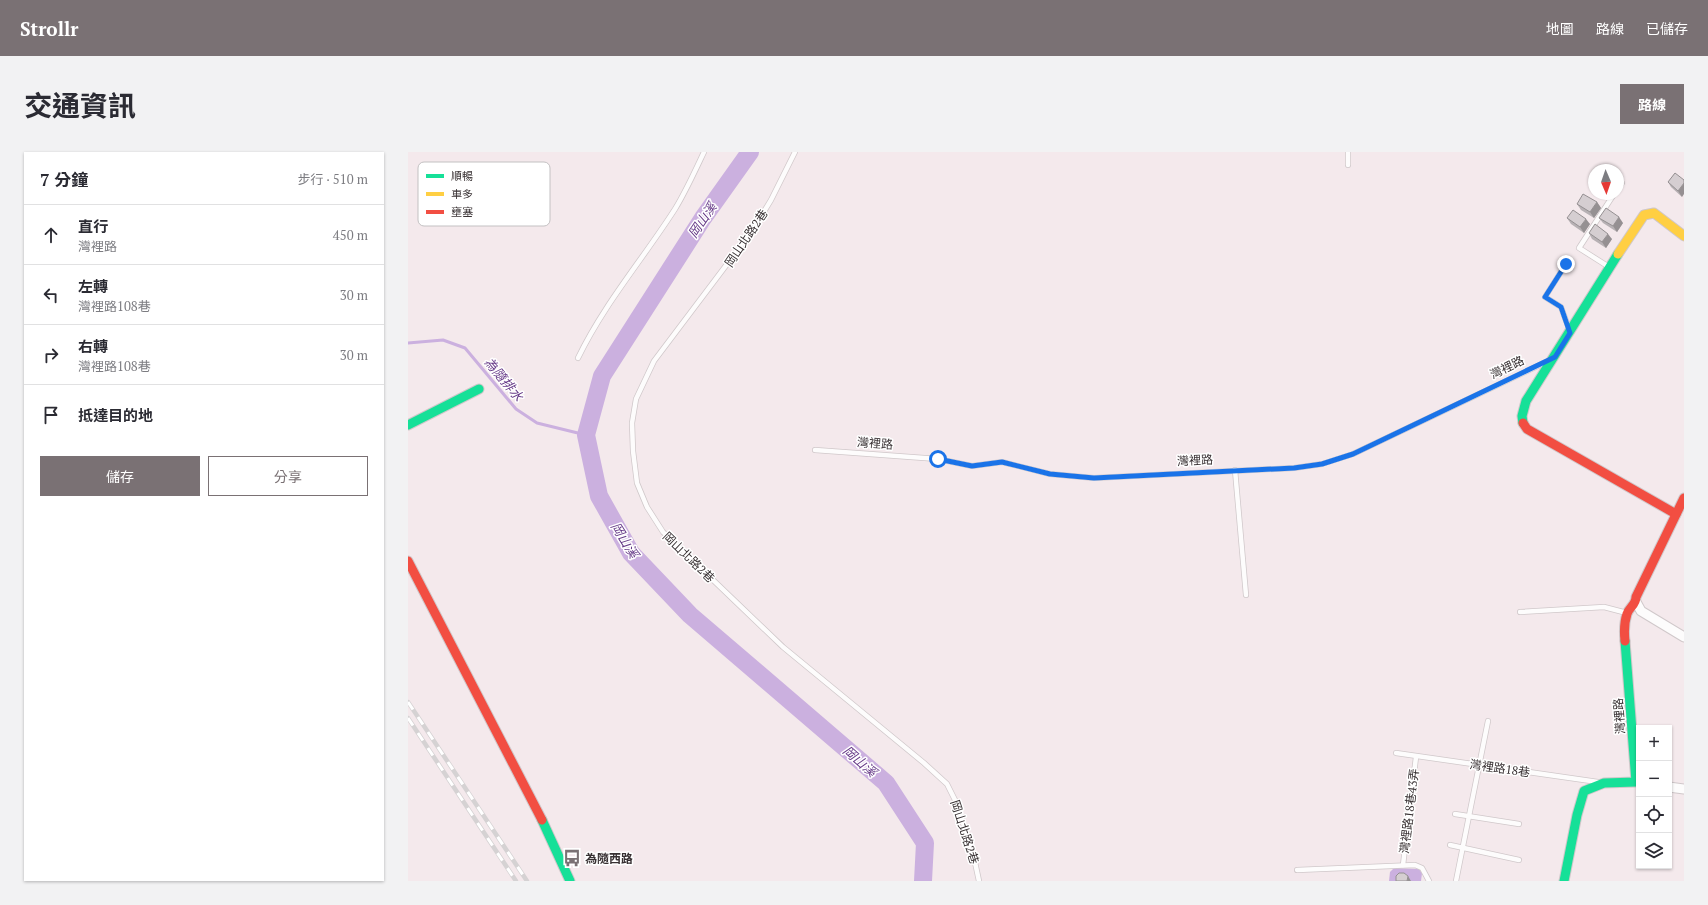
<!DOCTYPE html>
<html lang="zh-TW">
<meta charset="utf-8">
<style>
body{margin:0;font-family:"PT Serif","Noto Sans TC",serif;background:#f2f2f3;color:#2b2b33}
.controls{position:absolute;right:12px;bottom:12px;display:grid;overflow:hidden;border-radius:0px;box-shadow:0 1px 3px #0004}
.controls button{width:36px;height:36px;display:grid;place-items:center;padding:0;border:0;border-bottom:1px solid #e1e1e2;background:#fff;color:#2b2b33;font:20px sans-serif}
.compass{position:absolute;left:1180px;top:12px;width:36px;height:36px;border-radius:50%;background:#fff;box-shadow:0 1px 3px #0004;rotate:178deg}
.stop{position:absolute;width:12px;height:12px;margin:-9px;border:3px solid #1a73e8;border-radius:50%;background:#fff}
.stop.end{background:#1a73e8;border-color:#fff;box-shadow:0 1px 4px #0008}
.list{margin:0;padding:0;list-style:none}
h2{display:flex;justify-content:space-between;align-items:center;height:52px;margin:0;padding:0 16px;font-size:17px}
h2 small{font-size:13px;font-weight:400;color:#7c7c81}
.list li{display:grid;grid-template-columns:26px 1fr auto;gap:12px;align-items:center;box-sizing:border-box;height:60px;padding:0 16px;border-top:1px solid #e1e1e2}
.list b{display:block;font-size:15px;white-space:nowrap}
.list p{margin:0;font-size:13px;white-space:nowrap;color:#7c7c81}
.list em{font-size:13px;font-style:normal;color:#7c7c81}
.actions{display:flex;gap:8px;padding:12px 16px}
.actions a{flex:1;padding:9px 0;border:1px solid #7a7174;border-radius:0px;text-align:center;font-size:14px;color:#7a7174}
.actions .main{background:#7a7174;color:#fff}
.icon{flex:none;width:22px;height:22px;fill:none;stroke:currentColor;stroke-width:2;stroke-linecap:round;stroke-linejoin:round}
.map{position:relative;flex:none;width:1276px;height:729px;overflow:hidden;border-radius:0px}
header{display:flex;align-items:center;gap:24px;box-sizing:border-box;height:56px;padding:0 20px;background:#7a7174;color:#fff}
header strong{font-size:19px}
nav{display:flex;gap:22px;margin-inline-start:auto;font-size:14px}
.intro{display:flex;align-items:center;justify-content:space-between;box-sizing:border-box;height:96px;padding:0 24px}
h1{margin:0;font-size:28px}
.button{padding:10px 18px;border-radius:0px;background:#7a7174;color:#fff;font-size:14px;font-weight:700}
main{display:flex;gap:24px;padding:0 24px}
aside{flex:1;background:#fff;border-radius:0px;box-shadow:0 1px 3px #0004}
.map>svg:first-child{display:block}
.water{fill:#cbb0df}
.lines{fill:none;stroke-linecap:round;stroke-linejoin:round}
.stream{stroke:#cbb0df;stroke-width:3}
.river{stroke:#cbb0df;stroke-width:18}
.lane-casing{stroke:#d0c8ca;stroke-width:6}
.street-casing{stroke:#d0c8ca;stroke-width:11}
.fast-casing{stroke:#d0c8ca;stroke-width:11}
.slow-casing{stroke:#d0c8ca;stroke-width:11}
.jam-casing{stroke:#d0c8ca;stroke-width:11}
.lane{stroke:#fdfcfc;stroke-width:4.5}
.street{stroke:#fdfcfc;stroke-width:9}
.fast{stroke:#16e098;stroke-width:9}
.slow{stroke:#ffcf43;stroke-width:9}
.jam{stroke:#f24e42;stroke-width:9}
.rail-casing{stroke:#d5d2d3;stroke-width:4.5}
.rail{stroke:#fff;stroke-width:3;stroke-dasharray:9;stroke-linecap:butt}
.wall{fill:#b7b1b4}
.shaded-wall{fill:#959092}
.building{fill:#d5ced1;stroke:#959092}
.route{stroke:#1a73e8;stroke-width:5}
.labels{text-anchor:middle;dominant-baseline:central;stroke-width:3;stroke-linejoin:round;paint-order:stroke}
.street-label{font-size:12px;fill:#383133;stroke:#fff}
.poi-label{font-size:12px;font-weight:bold;fill:#383133;stroke:#fff;text-anchor:start}
.water-label{font-size:13px;font-style:italic;fill:#653987;stroke:#fff}
.key{fill:#fff;stroke:#c3c1c2;stroke-width:1}
.key-label{font-size:11px;fill:#383133}
</style>
<header>
<strong>Strollr</strong>
<nav><a>地圖</a><a>路線</a><a>已儲存</a></nav>
</header>
<div class="intro"><h1>交通資訊</h1><a class="button">路線</a></div>
<main>
<aside>
<h2>7 分鐘<small>步行 · 510 m</small></h2>
<ul class="list">
<li><svg class="icon" aria-label="ahead" viewBox="0 0 24 24"><path d="M12 20V5M6 11l6-6 6 6"/></svg><div><b>直行</b><p>灣裡路</p></div><em>450 m</em></li>
<li><svg class="icon" aria-label="left" viewBox="0 0 24 24"><path d="M17 20v-9H6M10 6l-5 5 5 5"/></svg><div><b>左轉</b><p>灣裡路108巷</p></div><em>30 m</em></li>
<li><svg class="icon" aria-label="right" viewBox="0 0 24 24"><path d="M7 20v-9h11M14 6l5 5-5 5"/></svg><div><b>右轉</b><p>灣裡路108巷</p></div><em>30 m</em></li>
<li><svg class="icon" aria-label="arrive" viewBox="0 0 24 24"><path d="M6 21V4h12l-3 4 3 4H6"/></svg><div><b>抵達目的地</b></div></li>
</ul>
<div class="actions"><a class="main">儲存</a><a>分享</a></div>
</aside>
<div class="map">
<svg width="1276" height="729" viewBox="0 0 1276 729">
<rect width="100%" height="100%" fill="#f4e9ec"/>
<!-- water -->
<path class="water" d="M986,716L1011,717L1014,721L1013,729H981L982,720Z"/>
<g class="lines">
<!-- stream -->
<path class="stream" d="M0,191L35,188L57,196L108,257L129,271L178,283"/>
<!-- river -->
<path class="river" d="M342,0L295,66L194,224L178,283L191,344L223,401L282,463L478,631L517,691L515,729"/>
<!-- lane casing -->
<g class="lane-casing">
<g id="lane">
<path d="M387,0L363,48L344,79L246,209L228,247L224,271L225,299L229,331L239,355L255,380L375,495L516,611L539,632L548,650L565,701L571,729"/>
<path d="M940,0V13"/>
<path d="M1210,36L1214,31"/>
<path d="M1158,112L1137,145L1153,155L1161,177"/>
<path d="M1201,115L1171,96L1206,42"/>
<path d="M170,206C196,152 235,107 267,57C278,39 287,19 296,0"/>
<path d="M407,298L530,307L564,314L594,310L642,322L686,326L886,316L914,312L945,302L1140,209"/>
<path d="M827,318L838,443"/>
<path d="M1112,460L1196,455L1219,461"/>
<path d="M988,601L1190,630"/>
<path d="M1047,662L1111,672"/>
<path d="M1042,693L1111,708"/>
<path d="M995,713L1008,605"/>
<path d="M889,718L1007,713L1014,716L1021,729"/>
<path d="M1048,729L1080,569"/>
</g>
</g>
<!-- street casing -->
<g class="street-casing">
<g id="street">
<path d="M1228,450L1233,459L1276,485"/>
<path d="M1261,635L1276,637"/>
</g>
</g>
<!-- fast casing -->
<g class="fast-casing">
<g id="fast">
<path d="M1115,271L1114,264L1118,249L1210,102"/>
<path d="M0,273L71,237"/>
<path d="M134,668L162,729"/>
<path d="M1156,729L1169,663L1176,639L1196,631L1228,630L1217,489"/>
</g>
</g>
<!-- slow casing -->
<g class="slow-casing">
<path id="slow" d="M1210,102L1236,63L1246,61L1276,84"/>
</g>
<!-- jam casing -->
<g class="jam-casing">
<g id="jam">
<path d="M1115,271L1119,277L1268,362"/>
<path d="M0,409L134,668"/>
<path d="M1217,489C1216,480 1216,471 1219,462C1221,455 1228,453 1228,445L1276,346"/>
</g>
</g>
<!-- lane -->
<use href="#lane" class="lane"/>
<!-- street -->
<use href="#street" class="street"/>
<!-- fast -->
<use href="#fast" class="fast"/>
<!-- slow -->
<use href="#slow" class="slow"/>
<!-- jam -->
<use href="#jam" class="jam"/>
<!-- rail casing -->
<g class="rail-casing">
<g id="rail">
<path d="M0,550L119,729"/>
<path d="M0,566L108,729"/>
</g>
</g>
<!-- rail -->
<use href="#rail" class="rail"/>
</g>
<!-- wall -->
<g class="wall">
<path d="M1267,21L1274,45L1263,35L1260,30Z"/>
<path d="M1189,50L1193,56L1186,66L1173,58L1169,52Z"/>
<path d="M1159,66L1182,72L1176,81L1163,72Z"/>
<path d="M1191,66L1215,71L1209,80L1195,71Z"/>
<path d="M1181,81L1204,87L1198,96L1184,87Z"/>
</g>
<!-- shaded-wall -->
<g class="shaded-wall">
<path d="M1276,31V42L1274,45L1270,39Z"/>
<path d="M1189,50L1193,56L1186,66L1182,60Z"/>
<path d="M1211,65L1215,71L1209,80L1205,74Z"/>
<path d="M1178,67L1182,72L1176,81L1172,75Z"/>
<path d="M1200,82L1204,87L1198,96L1194,90Z"/>
<path d="M1000,724L1003,729H999Z"/>
</g>
<!-- building -->
<g class="building">
<path d="M1267,21L1276,28V31L1270,39L1260,30Z"/>
<path d="M1175,42L1189,50L1182,60L1169,52Z"/>
<path d="M1198,56L1211,65L1205,74L1191,66Z"/>
<path d="M1165,58L1178,67L1172,75L1159,66Z"/>
<path d="M1187,72L1200,82L1194,90L1181,81Z"/>
<path d="M991,721H996L1000,724L999,729H988V724Z"/>
</g>
<g class="lines">
<!-- route -->
<path class="route" d="M530,307L564,314L594,310L642,322L686,326L886,316L914,312L945,302L1147,205L1162,181L1153,155L1137,145L1158,112"/>
</g>
<!-- icons -->
<defs>
<g id="bus-bare" transform="scale(1.38)"><path d="M-5-6H5V4H4V6H2V4H-2V6H-4V4H-5ZM-3.5-4V0h7V-4ZM-3.5 1.2v1.5H-2V1.2ZM2 1.2v1.5H3.5V1.2Z" fill="#7a7174" stroke="#fff" stroke-width="2.5" paint-order="stroke"/></g>
</defs>
<g fill-rule="evenodd">
<use href="#bus-bare" x="164" y="706"/>
</g>
<g class="labels">
<!-- street labels -->
<g class="street-label">
<text transform="translate(338 86) rotate(-56)">岡山北路2巷</text>
<text transform="translate(1099 215) rotate(-26)">灣裡路</text>
<text transform="translate(467 291) rotate(4)">灣裡路</text>
<text transform="translate(787 308) rotate(-3)">灣裡路</text>
<text transform="translate(281 405) rotate(44)">岡山北路2巷</text>
<text transform="translate(1211 564) rotate(-94)">灣裡路</text>
<text transform="translate(1092 616) rotate(8)">灣裡路18巷</text>
<text transform="translate(1001 659) rotate(-83)">灣裡路18巷43弄</text>
<text transform="translate(557 680) rotate(72)">岡山北路2巷</text>
</g>
<!-- poi labels -->
<g class="poi-label">
<text x="177" y="706">為隨西路</text>
</g>
<!-- water labels -->
<g class="water-label">
<text transform="translate(294 68) rotate(-56)">岡山溪</text>
<text transform="translate(96 227) rotate(50)">為隨排水</text>
<text transform="translate(217 388) rotate(58)">岡山溪</text>
<text transform="translate(452 609) rotate(41)">岡山溪</text>
</g>
</g>
<!-- legend -->
<rect x="10" y="10" width="132" height="64" rx="6" class="key"/>
<rect x="18" y="22" width="18" height="4" fill="#16e098"/>
<rect x="18" y="40" width="18" height="4" fill="#ffcf43"/>
<rect x="18" y="58" width="18" height="4" fill="#f24e42"/>
<g class="key-label">
<text x="43" y="28">順暢</text>
<text x="43" y="46">車多</text>
<text x="43" y="64">壅塞</text>
</g>
</svg>
<div class="controls">
<button>+</button>
<button>−</button>
<button><svg class="icon" aria-label="locate" viewBox="0 0 24 24"><circle cx="12" cy="12" r="6"/><path d="M12 2v4M12 18v4M2 12h4M18 12h4"/></svg></button>
<button><svg class="icon" aria-label="layers" viewBox="0 0 24 24"><path d="M12 4l9 5-9 5-9-5zM3 14l9 5 9-5"/></svg></button>
</div>
<svg class="compass" viewBox="-18 -18 36 36"><path d="M0-13l5 13h-10z" fill="#e53935"/><path d="M0 13l5-13h-10z" fill="#7c7c81"/></svg>
<div class="stop" style="left:530px;top:307px"></div>
<div class="stop end" style="left:1158px;top:112px"></div>
</div>
</main>
